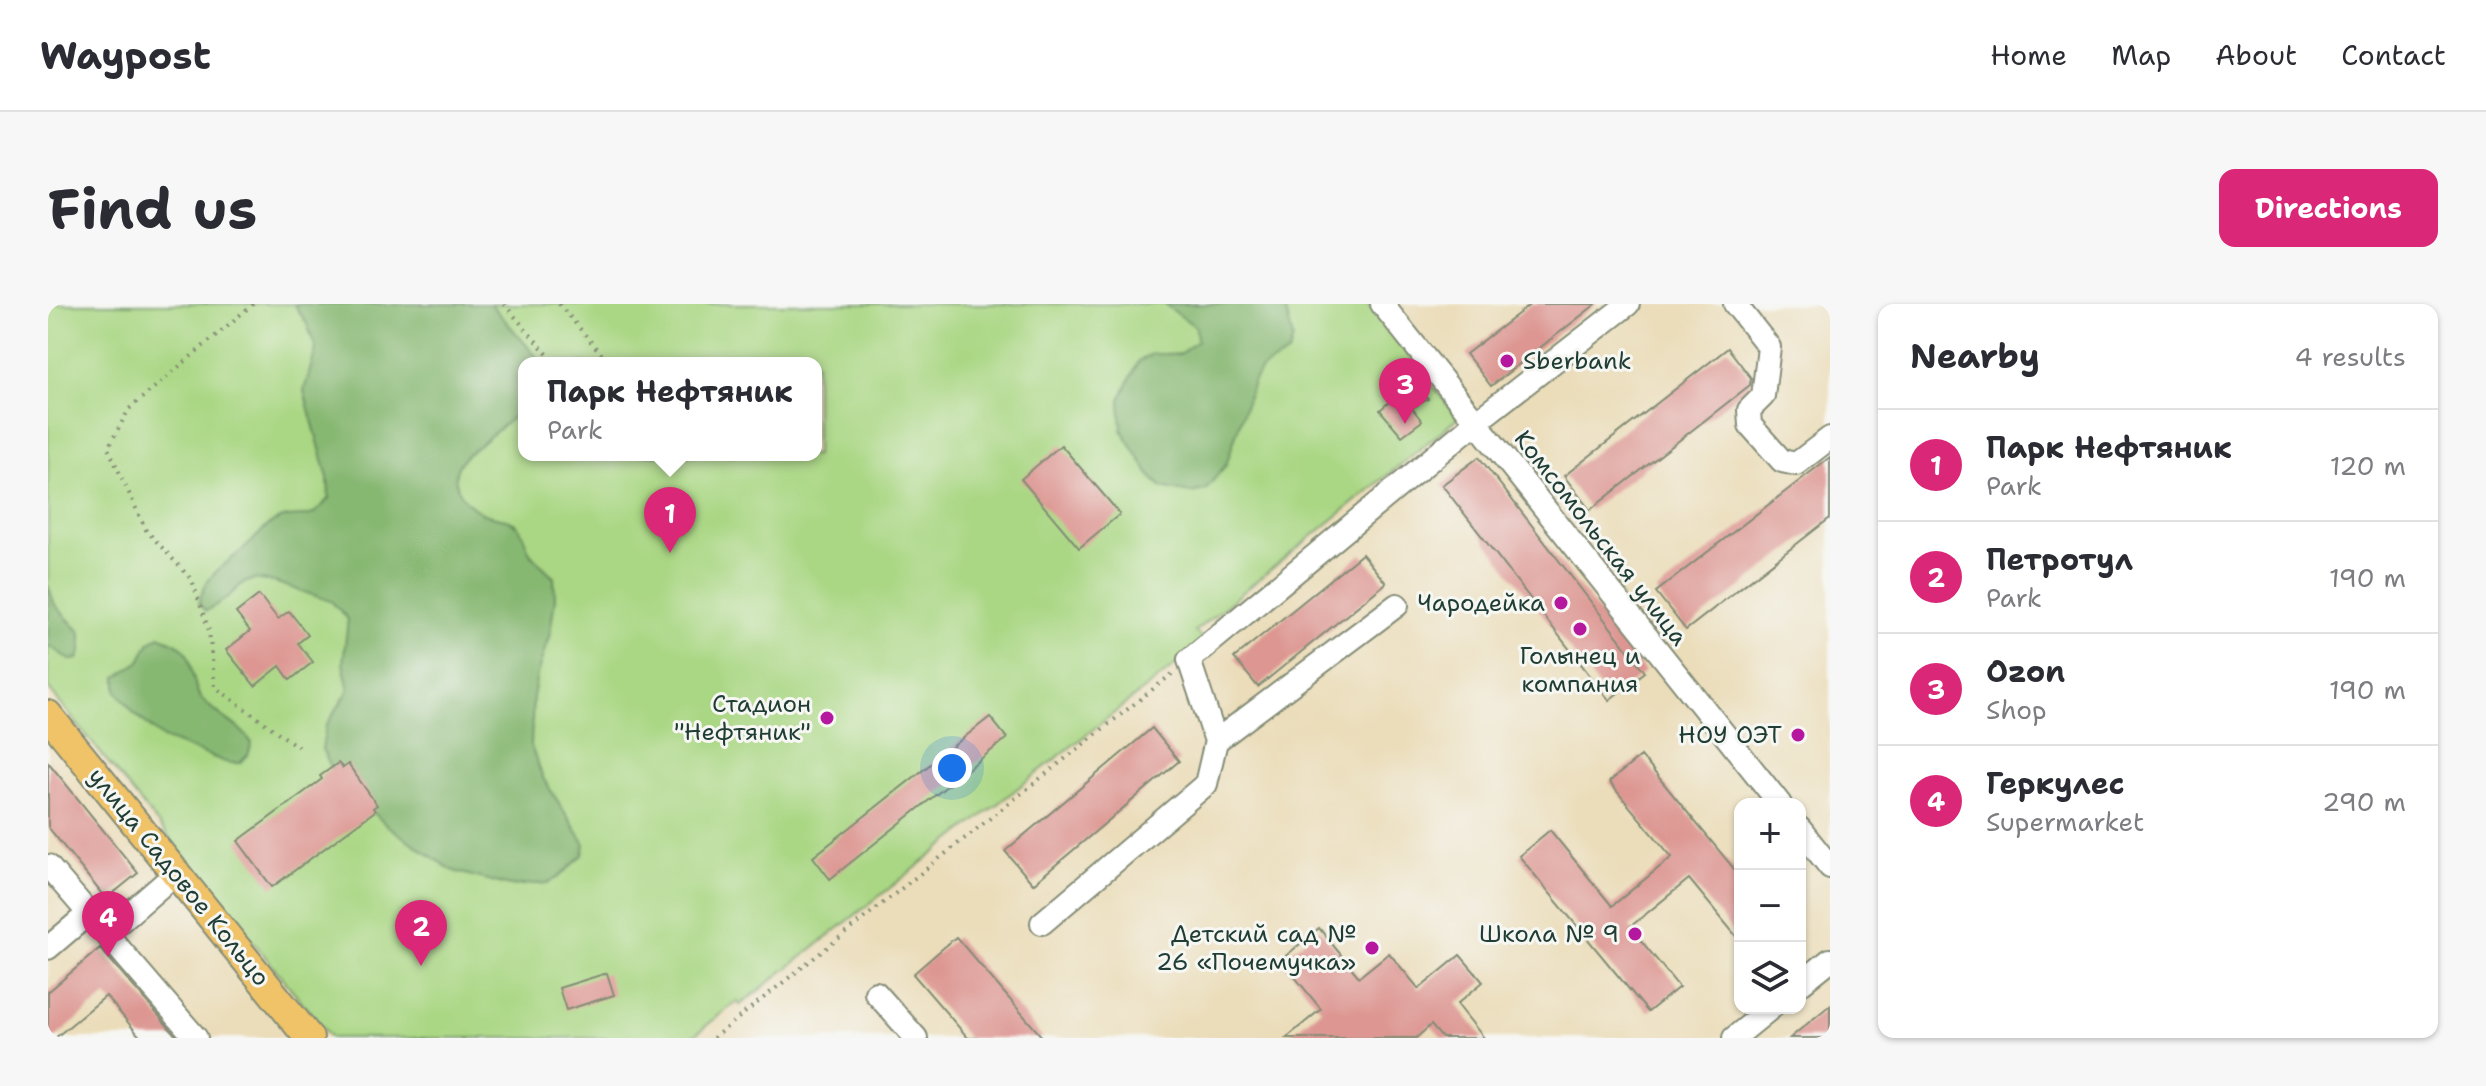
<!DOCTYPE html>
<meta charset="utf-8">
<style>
body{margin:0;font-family:"Shantell Sans",sans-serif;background:#f7f7f7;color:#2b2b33}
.controls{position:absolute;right:24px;bottom:24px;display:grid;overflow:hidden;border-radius:16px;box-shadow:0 2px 6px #0004}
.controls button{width:72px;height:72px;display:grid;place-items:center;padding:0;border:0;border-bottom:2px solid #e1e1e2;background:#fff;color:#2b2b33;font:40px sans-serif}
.you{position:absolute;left:904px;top:464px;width:28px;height:28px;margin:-20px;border:6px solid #fff;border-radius:50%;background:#1a73e8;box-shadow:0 0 0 12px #1a73e833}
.badge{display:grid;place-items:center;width:52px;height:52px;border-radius:50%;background:#db2777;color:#fff;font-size:26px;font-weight:700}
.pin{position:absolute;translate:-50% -66px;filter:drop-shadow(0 2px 4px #0008)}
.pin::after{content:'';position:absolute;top:42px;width:28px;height:24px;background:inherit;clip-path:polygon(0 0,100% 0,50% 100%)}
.popup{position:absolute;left:470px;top:53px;width:304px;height:104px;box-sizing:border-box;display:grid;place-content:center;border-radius:16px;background:#fff;filter:drop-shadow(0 2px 6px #0005);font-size:26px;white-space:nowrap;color:#7c7c81}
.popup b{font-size:30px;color:#2b2b33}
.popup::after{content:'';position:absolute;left:50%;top:100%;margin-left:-16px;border:16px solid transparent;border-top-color:#fff}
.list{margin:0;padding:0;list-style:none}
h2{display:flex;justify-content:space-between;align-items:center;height:104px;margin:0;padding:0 32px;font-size:34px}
h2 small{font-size:26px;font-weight:400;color:#7c7c81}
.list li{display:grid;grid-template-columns:52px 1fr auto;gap:24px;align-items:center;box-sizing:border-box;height:112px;padding:0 32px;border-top:2px solid #e1e1e2}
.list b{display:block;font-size:30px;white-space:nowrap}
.list p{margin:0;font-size:26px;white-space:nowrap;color:#7c7c81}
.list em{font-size:26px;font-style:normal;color:#7c7c81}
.icon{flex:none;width:44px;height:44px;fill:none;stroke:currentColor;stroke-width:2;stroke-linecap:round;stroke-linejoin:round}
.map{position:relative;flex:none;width:1782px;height:734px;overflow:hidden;border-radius:16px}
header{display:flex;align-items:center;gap:48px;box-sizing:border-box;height:112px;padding:0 40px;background:#fff;border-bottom:2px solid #e1e1e2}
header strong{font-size:38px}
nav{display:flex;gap:44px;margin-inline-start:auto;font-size:28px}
.intro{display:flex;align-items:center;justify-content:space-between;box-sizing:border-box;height:192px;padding:0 48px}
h1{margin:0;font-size:56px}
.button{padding:20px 36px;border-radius:16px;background:#db2777;color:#fff;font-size:28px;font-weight:700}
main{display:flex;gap:48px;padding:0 48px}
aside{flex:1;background:#fff;border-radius:16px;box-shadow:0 2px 6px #0004}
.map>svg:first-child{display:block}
.green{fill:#aad784;stroke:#648a5c;stroke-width:2;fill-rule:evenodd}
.forest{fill:#87b872;stroke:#537a53;stroke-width:2}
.building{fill:#dd9692}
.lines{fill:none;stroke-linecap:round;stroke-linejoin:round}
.minor-casing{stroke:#858d77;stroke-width:26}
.major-casing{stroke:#858d77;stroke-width:32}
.path{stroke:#858d77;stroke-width:4;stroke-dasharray:2 6;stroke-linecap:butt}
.minor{stroke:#fff;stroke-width:22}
.major{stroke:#f0c369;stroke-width:28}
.poi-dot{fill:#b5179e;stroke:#f6f6f2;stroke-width:3}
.labels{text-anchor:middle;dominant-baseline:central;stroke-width:6;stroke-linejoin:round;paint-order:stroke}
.poi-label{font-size:24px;fill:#1f3d34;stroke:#f6f6f2;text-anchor:end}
.street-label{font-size:24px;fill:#1f3d34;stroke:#f6f6f2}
</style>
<header>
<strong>Waypost</strong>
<nav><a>Home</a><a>Map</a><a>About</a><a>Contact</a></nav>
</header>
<div class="intro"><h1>Find us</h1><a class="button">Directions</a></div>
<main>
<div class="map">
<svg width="1782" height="734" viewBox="0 0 1782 734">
<rect width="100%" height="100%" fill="#f6f6f2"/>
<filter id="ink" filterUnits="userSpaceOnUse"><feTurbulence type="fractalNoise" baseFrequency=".0125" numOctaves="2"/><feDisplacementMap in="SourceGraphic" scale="16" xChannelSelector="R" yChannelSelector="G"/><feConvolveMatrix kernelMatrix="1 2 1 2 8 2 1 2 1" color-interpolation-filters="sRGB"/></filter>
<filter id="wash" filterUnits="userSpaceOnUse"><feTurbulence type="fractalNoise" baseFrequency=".006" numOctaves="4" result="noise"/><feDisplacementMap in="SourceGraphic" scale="32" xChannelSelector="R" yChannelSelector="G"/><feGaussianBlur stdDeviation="1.8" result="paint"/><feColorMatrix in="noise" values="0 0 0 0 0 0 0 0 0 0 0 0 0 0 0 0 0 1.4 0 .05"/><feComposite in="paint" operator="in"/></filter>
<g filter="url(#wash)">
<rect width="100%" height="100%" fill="#ebddba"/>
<!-- green -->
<path class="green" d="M0,0H1320L1410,114L1147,327L1157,338L692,701L689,697L643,734H283L0,384ZM476,59H768V151H476Z"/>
<!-- forest -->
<g class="forest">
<path d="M246,0H443L494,59H476V104L417,153C397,173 412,197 434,209C445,215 461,212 469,222C477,229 477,242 483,250C490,258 499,266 506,273L507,295L502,329L489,371L485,393L483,442L495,474L537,540L535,551L510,574L499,579L462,582L406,567L396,561L338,521L286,470L274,445L278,422L301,386L295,359L300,315L283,297L226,278L206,275L194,280L178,295L158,307L151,300C156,270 178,261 198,243C210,233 216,221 232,215C258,206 256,224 281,194L280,174L256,87L268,45L259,20Z"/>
<path d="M1116,0H1236L1245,34L1241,49L1213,65L1205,78L1178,161L1157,186L1142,189L1114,183L1103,173L1074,126L1072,96L1091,57L1104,50H1132L1149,37L1148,23Z"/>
<path d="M0,281L7,301L33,329V348L30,355L22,356L0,341Z"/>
<path d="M111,332C142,344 139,345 146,376C148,383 148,388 153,394C167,411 191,419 204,439L200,451L192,459H180L115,434L86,409L69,387V373L92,357L102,338Z"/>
</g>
<g id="blocks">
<!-- building -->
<g class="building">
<path d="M1483,0H1548L1443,82L1418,50Z"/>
<path d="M1680,44L1703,74L1702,81L1542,206L1516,172Z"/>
<path d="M1363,78L1380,95L1364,104L1374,117L1354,132L1332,106Z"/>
<path d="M1013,141L1072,210L1031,244L973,175Z"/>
<path d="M1431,153L1597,368L1561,396L1394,181Z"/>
<path d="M1782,153V214L1638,326L1608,288Z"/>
<path d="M1314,250L1338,279L1210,383L1186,354Z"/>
<path d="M211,291L230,315L241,307L260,331L250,339L265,358L242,376L232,362L207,382L178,346L202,327L188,309Z"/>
<path d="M942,413L959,434L782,575L765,553Z"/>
<path d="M1104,424L1131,457L985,580L957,547Z"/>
<path d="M1593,452L1692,572V637L1641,575L1582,623L1631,683L1600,708L1471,552L1502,526L1564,602L1624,553L1561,478Z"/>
<path d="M0,458L90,569L58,595L0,523Z"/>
<path d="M290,459L295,464L300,460L329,501L325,504L327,507L224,583L190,537L274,475L272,472Z"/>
<path d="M1271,624L1311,673L1341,649L1371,685L1412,651L1435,678L1409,700L1436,734H1394L1383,721L1368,734H1238L1273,705L1233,656Z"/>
<path d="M908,633L995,734H920L865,670Z"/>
<path d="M52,644L130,734H93L58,692L7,734H0V688Z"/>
<path d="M559,669L566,691L518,706L511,684Z"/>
<path d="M1782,701V734H1742Z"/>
</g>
</g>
</g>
<g filter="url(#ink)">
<use href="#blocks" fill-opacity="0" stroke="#858d77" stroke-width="2"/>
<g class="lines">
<!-- minor casing -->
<g class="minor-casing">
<g id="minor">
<path d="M1334,0L1732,500"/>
<path d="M1687,0L1721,43L1715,92L1701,106L1702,121L1734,157L1748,160L1782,134"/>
<path d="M1168,437L1349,301"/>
<path d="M1752,525L1782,563"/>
<path d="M0,562L148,734"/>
<path d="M994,619L1158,480L1168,437L1141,356L1428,118L1580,0"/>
<path d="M0,644L41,609L68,621L128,569"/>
<path d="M1752,680L1782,656"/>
<path d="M828,689L868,734"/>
<path d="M1686,734L1723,704"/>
</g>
</g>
<!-- major casing -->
<g class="major-casing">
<path id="major" d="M0,411L261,734"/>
</g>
<!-- path -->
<g class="path">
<path d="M205,0L81,105L60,144L98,226L144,276L161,327L167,383L250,443"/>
<path d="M456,0L507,59"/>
<path d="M511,0L561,59"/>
<path d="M665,734L1124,370"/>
</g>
<!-- minor -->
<use href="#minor" class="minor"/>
<!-- major -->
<use href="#major" class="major"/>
</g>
</g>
<!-- markers -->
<g class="poi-dot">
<circle cx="1459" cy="57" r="8"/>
<circle cx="1513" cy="299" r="8"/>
<circle cx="1532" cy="325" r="8"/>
<circle cx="779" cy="414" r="8"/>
<circle cx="1750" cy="431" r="8"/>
<circle cx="1587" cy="630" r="8"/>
<circle cx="1324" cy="644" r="8"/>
</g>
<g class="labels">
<!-- poi labels -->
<g class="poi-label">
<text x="1475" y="57" text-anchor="start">Sberbank</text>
<text x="1497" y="299">Чародейка</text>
<text x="1532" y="352" text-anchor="middle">Голынец и<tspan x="1532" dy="28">компания</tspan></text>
<text x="763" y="400">Стадион<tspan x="763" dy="28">"Нефтяник"</tspan></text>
<text x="1734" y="431">НОУ ОЭТ</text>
<text x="1308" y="630">Детский сад №<tspan x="1308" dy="28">26 «Почемучка»</tspan></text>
<text x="1571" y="630">Школа № 9</text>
</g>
<!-- street labels -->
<g class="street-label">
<text transform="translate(1553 234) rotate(52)">Комсомольская улица</text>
<text transform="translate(131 573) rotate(51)">улица Садовое Кольцо</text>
</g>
</g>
</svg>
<div class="controls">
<button>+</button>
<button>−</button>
<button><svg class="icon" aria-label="layers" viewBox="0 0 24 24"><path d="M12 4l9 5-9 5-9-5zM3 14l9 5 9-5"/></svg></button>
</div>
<div class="you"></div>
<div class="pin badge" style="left:622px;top:249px">1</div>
<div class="popup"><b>Парк Нефтяник</b>Park</div>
<div class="pin badge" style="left:373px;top:662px">2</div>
<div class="pin badge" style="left:1357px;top:120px">3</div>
<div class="pin badge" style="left:60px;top:653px">4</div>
</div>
<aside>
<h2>Nearby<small>4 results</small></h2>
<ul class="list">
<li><span class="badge">1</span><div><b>Парк Нефтяник</b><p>Park</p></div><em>120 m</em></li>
<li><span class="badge">2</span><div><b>Петротул</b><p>Park</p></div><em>190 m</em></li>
<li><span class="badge">3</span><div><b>Ozon</b><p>Shop</p></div><em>190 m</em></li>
<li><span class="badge">4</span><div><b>Геркулес</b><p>Supermarket</p></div><em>290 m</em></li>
</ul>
</aside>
</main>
